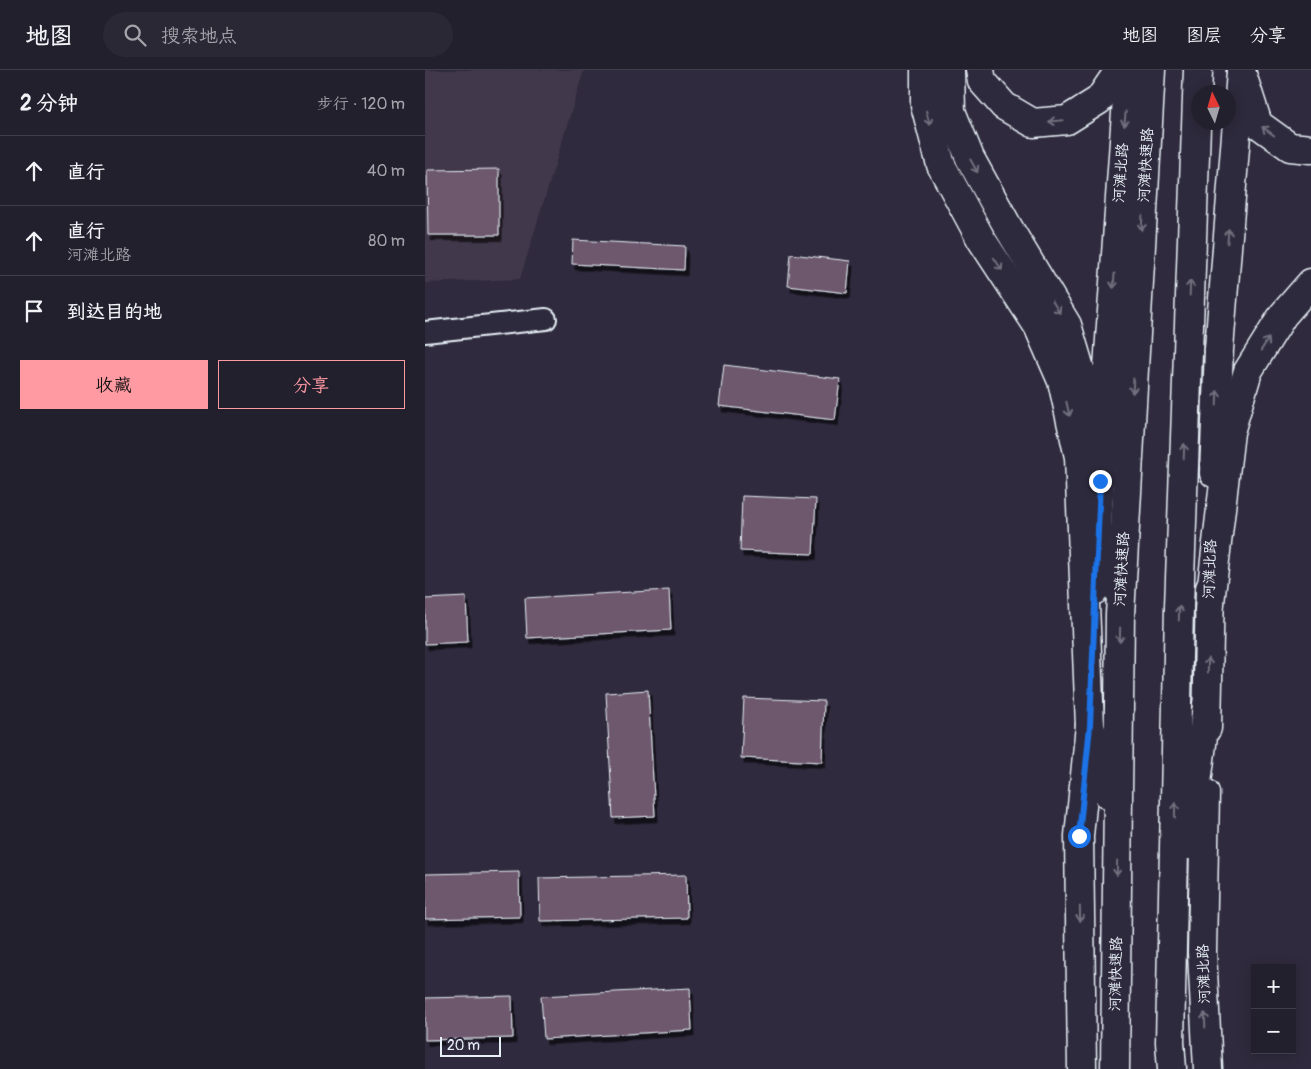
<!DOCTYPE html>
<html lang="zh">
<meta charset="utf-8">
<style>
body{margin:0;font-family:Pangolin,"LXGW WenKai TC",sans-serif;background:#2b2836;color:#f1f3f6}
.controls{position:absolute;right:15px;bottom:15px;display:grid;overflow:hidden;border-radius:0px;box-shadow:0 2px 12px #0003}
.controls button{width:45px;height:45px;display:grid;place-items:center;padding:0;border:0;border-bottom:1px solid #403e4a;background:#23202e;color:#f1f3f6;font:25px sans-serif}
.compass{position:absolute;left:766px;top:15px;width:45px;height:45px;border-radius:50%;background:#23202e;box-shadow:0 2px 12px #0003;rotate:355deg}
.scale{position:absolute;left:15px;bottom:12px;width:61px;box-sizing:border-box;padding-left:5px;border:2px solid #e8f1f8;border-top:0;font-size:14px;line-height:18px;white-space:nowrap;color:#e8f1f8;-webkit-text-stroke:4px #2f2a3d;paint-order:stroke}
.stop{position:absolute;width:15px;height:15px;margin:-11px;border:4px solid #1a73e8;border-radius:50%;background:#fff}
.stop.end{background:#1a73e8;border-color:#fff;box-shadow:0 1px 5px #0008}
.list{margin:0;padding:0;list-style:none}
h2{display:flex;justify-content:space-between;align-items:center;height:65px;margin:0;padding:0 20px;font-size:21px}
h2 small{font-size:16px;font-weight:400;color:#a3a3aa}
.list li{display:grid;grid-template-columns:32px 1fr auto;gap:15px;align-items:center;box-sizing:border-box;height:70px;padding:0 20px;border-top:1px solid #403e4a}
.list b{display:block;font-size:19px;white-space:nowrap}
.list p{margin:0;font-size:16px;white-space:nowrap;color:#a3a3aa}
.list em{font-size:16px;font-style:normal;color:#a3a3aa}
.actions{display:flex;gap:10px;padding:15px 20px}
.actions a{flex:1;padding:11px 0;border:1px solid #ff9aa2;border-radius:0px;text-align:center;font-size:18px;color:#ff9aa2}
.actions .main{background:#ff9aa2;color:#111}
.icon{flex:none;width:28px;height:28px;fill:none;stroke:currentColor;stroke-width:2;stroke-linecap:round;stroke-linejoin:round}
.map{position:relative;flex:none;width:886px;height:999px;overflow:hidden}
header{display:flex;align-items:center;gap:30px;box-sizing:border-box;height:70px;padding:0 25px;background:#23202e;border-bottom:1px solid #403e4a}
header strong{font-size:24px}
nav{display:flex;gap:28px;margin-inline-start:auto;font-size:18px}
.search{width:350px;height:45px;background:#2b2836;display:flex;align-items:center;gap:12px;box-sizing:border-box;padding:0 18px;border-radius:28px;color:#a3a3aa;font-size:19px}
main{display:flex}
aside{flex:1;background:#23202e}
.map>svg:first-child{display:block}
.built{fill:#42384b}
.building{fill:#6e586d;stroke:#e8f1f8;filter:url(#shadow)}
.lines{fill:none;stroke-linecap:round;stroke-linejoin:round}
.street-casing{stroke:#e8f1f8;stroke-width:24}
.secondary-casing{stroke:#e8f1f8;stroke-width:31}
.highway-casing{stroke:#e8f1f8;stroke-width:31}
.street{stroke:#2f2a3d;stroke-width:20}
.secondary{stroke:#2f2a3d;stroke-width:28}
.highway{stroke:#2f2a3d;stroke-width:28}
.oneway{stroke:#70707e}
.route{stroke:#1a73e8;stroke-width:6}
.labels{text-anchor:middle;dominant-baseline:central;stroke-width:4;stroke-linejoin:round;paint-order:stroke}
.street-label{font-size:15px;fill:#e8f1f8;stroke:#2f2a3d}
</style>
<header>
<strong>地图</strong>
<div class="search"><svg class="icon" aria-label="search" viewBox="0 0 24 24"><circle cx="10" cy="10" r="6"/><path d="M15 15l6 6"/></svg>搜索地点</div>
<nav><a>地图</a><a>图层</a><a>分享</a></nav>
</header>
<main>
<aside>
<h2>2 分钟<small>步行 · 120 m</small></h2>
<ul class="list">
<li><svg class="icon" aria-label="ahead" viewBox="0 0 24 24"><path d="M12 20V5M6 11l6-6 6 6"/></svg><div><b>直行</b></div><em>40 m</em></li>
<li><svg class="icon" aria-label="ahead" viewBox="0 0 24 24"><path d="M12 20V5M6 11l6-6 6 6"/></svg><div><b>直行</b><p>河滩北路</p></div><em>80 m</em></li>
<li><svg class="icon" aria-label="arrive" viewBox="0 0 24 24"><path d="M6 21V4h12l-3 4 3 4H6"/></svg><div><b>到达目的地</b></div></li>
</ul>
<div class="actions"><a class="main">收藏</a><a>分享</a></div>
</aside>
<div class="map">
<svg width="886" height="999" viewBox="0 0 886 999">
<defs>
<filter id="shadow"><feDropShadow dx="3" dy="5.5" stdDeviation="0" flood-color="#0009"/></filter>
</defs>
<rect width="100%" height="100%" fill="#2f2a3d"/>
<filter id="ink" filterUnits="userSpaceOnUse"><feTurbulence type="fractalNoise" baseFrequency=".02" numOctaves="2"/><feDisplacementMap in="SourceGraphic" scale="10" xChannelSelector="R" yChannelSelector="G"/><feConvolveMatrix kernelMatrix="1 2 1 2 8 2 1 2 1" color-interpolation-filters="sRGB"/></filter>
<g filter="url(#ink)">
<!-- built -->
<path class="built" d="M0,0H159L95,209L0,213Z"/>
<!-- building -->
<g class="building">
<path d="M74,99V165H3L2,100Z"/>
<path d="M148,170L260,176L259,200L147,194Z"/>
<path d="M366,184L425,191L422,223L363,216Z"/>
<path d="M299,295L415,309L410,350L294,336Z"/>
<path d="M317,426L391,429L388,484L315,481Z"/>
<path d="M244,520L246,560L102,568L100,528Z"/>
<path d="M41,527L43,572L0,574V529Z"/>
<path d="M223,620L230,746L188,748L181,623Z"/>
<path d="M319,628L399,631L397,692L316,688Z"/>
<path d="M94,802L95,847L0,849V804Z"/>
<path d="M261,805L262,848L115,851L114,808Z"/>
<path d="M265,918L267,960L119,969L116,926Z"/>
<path d="M87,926L88,968L0,970V928Z"/>
</g>
<g class="lines">
<!-- street casing -->
<g class="street-casing">
<path id="street" d="M0,262L121,249"/>
</g>
<!-- secondary casing -->
<g class="secondary-casing">
<g id="secondary">
<path d="M789,403L794,279L816,2"/>
<path d="M670,520L673,439L704,0"/>
<path d="M782,658L785,518"/>
<path d="M780,723L777,882L783,999"/>
<path d="M657,999L654,766L665,655"/>
</g>
</g>
<!-- highway casing -->
<g class="highway-casing">
<g id="highway">
<path d="M500,0V35L516,95L556,169L613,256L637,311L654,387L665,656L684,725"/>
<path d="M525,0L526,41L545,88L583,157L642,255L661,319L675,411"/>
<path d="M555,0L557,11L579,36L608,53L642,50L674,30L691,5L692,0"/>
<path d="M816,1L833,54L865,77L886,79"/>
<path d="M784,541L805,362L823,301L858,245L886,213"/>
<path d="M764,775L782,635"/>
<path d="M690,999L695,545L726,0"/>
<path d="M747,999L745,972L754,537L773,0"/>
</g>
</g>
<!-- street -->
<use href="#street" class="street"/>
<!-- secondary -->
<use href="#secondary" class="secondary"/>
<!-- highway -->
<use href="#highway" class="highway"/>
</g>
<!-- one-way arrows -->
<defs><path id="oneway-shaft" d="M-6 0H5M1.5-3L5.5 0L1.5 3" fill="none" stroke-width="1.6" stroke-linecap="round" stroke-linejoin="round" transform="scale(1.25)"/></defs>
<g class="oneway">
<use href="#oneway-shaft" transform="translate(503 48) rotate(75)"/>
<use href="#oneway-shaft" transform="translate(700 49) rotate(95)"/>
<use href="#oneway-shaft" transform="translate(631 51) rotate(175)"/>
<use href="#oneway-shaft" transform="translate(843 61) rotate(-144)"/>
<use href="#oneway-shaft" transform="translate(549 96) rotate(61)"/>
<use href="#oneway-shaft" transform="translate(717 153) rotate(93)"/>
<use href="#oneway-shaft" transform="translate(803 166) rotate(-85)"/>
<use href="#oneway-shaft" transform="translate(573 194) rotate(57)"/>
<use href="#oneway-shaft" transform="translate(689 211) rotate(94)"/>
<use href="#oneway-shaft" transform="translate(765 218) rotate(-88)"/>
<use href="#oneway-shaft" transform="translate(631 237) rotate(59)"/>
<use href="#oneway-shaft" transform="translate(840 274) rotate(-58)"/>
<use href="#oneway-shaft" transform="translate(708 316) rotate(93)"/>
<use href="#oneway-shaft" transform="translate(792 328) rotate(-88)"/>
<use href="#oneway-shaft" transform="translate(643 339) rotate(77)"/>
<use href="#oneway-shaft" transform="translate(759 381) rotate(-88)"/>
<use href="#oneway-shaft" transform="translate(754 543) rotate(-89)"/>
<use href="#oneway-shaft" transform="translate(695 565) rotate(91)"/>
<use href="#oneway-shaft" transform="translate(783 595) rotate(-89)"/>
<use href="#oneway-shaft" transform="translate(750 740) rotate(-89)"/>
<use href="#oneway-shaft" transform="translate(692 798) rotate(91)"/>
<use href="#oneway-shaft" transform="translate(655 844) rotate(89)"/>
<use href="#oneway-shaft" transform="translate(780 950) rotate(-92)"/>
</g>
</g>
<g class="lines" filter="url(#ink)">
<!-- route -->
<path class="route" d="M654,766L665,656L675,411"/>
</g>
<g class="labels">
<!-- street labels -->
<g class="street-label">
<text transform="translate(721 95) rotate(-87)">河滩快速路</text>
<text transform="translate(696 103) rotate(-86)">河滩北路</text>
<text transform="translate(697 499) rotate(-87)">河滩快速路</text>
<text transform="translate(785 499) rotate(-88)">河滩北路</text>
<text transform="translate(691 904) rotate(-89)">河滩快速路</text>
<text transform="translate(779 904) rotate(-92)">河滩北路</text>
</g>
</g>
</svg>
<div class="controls">
<button>+</button>
<button>−</button>
</div>
<svg class="compass" viewBox="-18 -18 36 36"><path d="M0-13l5 13h-10z" fill="#e53935"/><path d="M0 13l5-13h-10z" fill="#a3a3aa"/></svg>
<div class="scale">20 m</div>
<div class="stop" style="left:654px;top:766px"></div>
<div class="stop end" style="left:675px;top:411px"></div>
</div>
</main>
